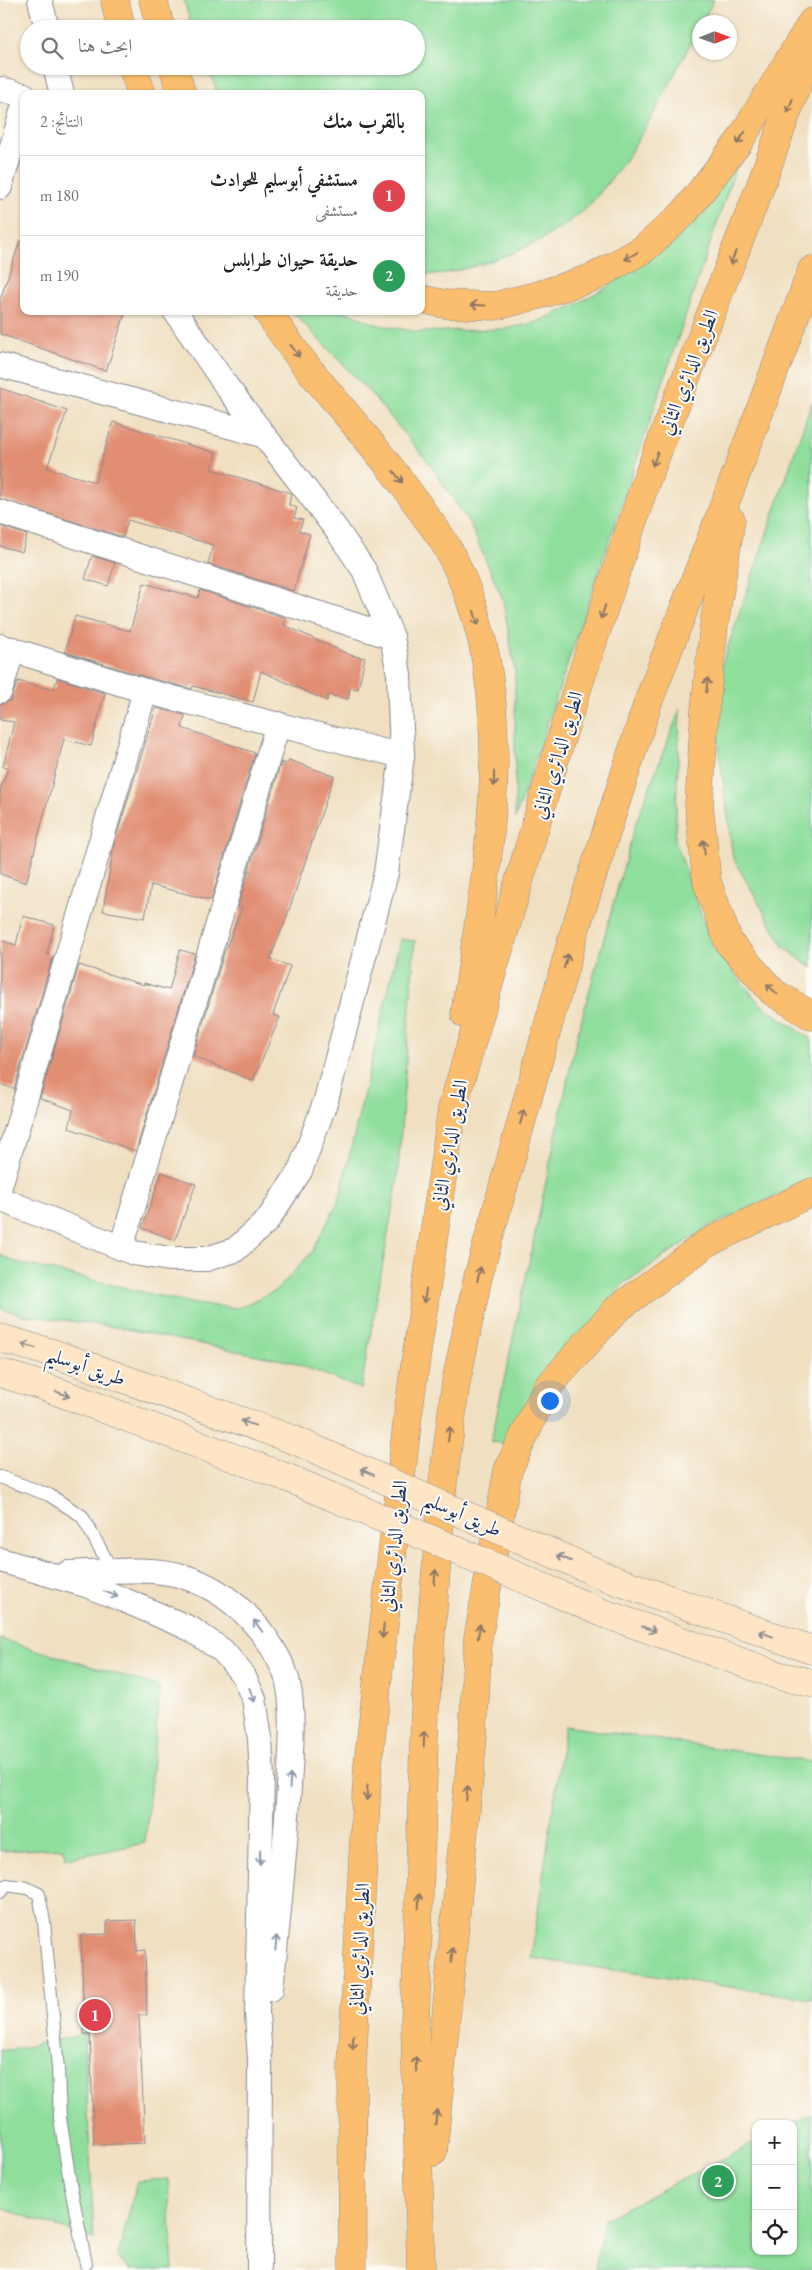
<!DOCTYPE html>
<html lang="ar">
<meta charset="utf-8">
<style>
body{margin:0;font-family:"EB Garamond",Amiri,serif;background:#f6f6f6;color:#202124;direction:rtl}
.controls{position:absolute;right:15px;bottom:15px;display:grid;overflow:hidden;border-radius:10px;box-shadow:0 1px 4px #0004}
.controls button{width:45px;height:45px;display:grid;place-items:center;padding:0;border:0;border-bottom:1px solid #e0e0e0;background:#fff;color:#202124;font:25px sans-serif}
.compass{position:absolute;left:692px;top:15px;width:45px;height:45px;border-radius:50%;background:#fff;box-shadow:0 1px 4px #0004;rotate:89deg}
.you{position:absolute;left:549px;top:1400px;width:18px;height:18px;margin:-12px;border:4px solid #fff;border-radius:50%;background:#1a73e8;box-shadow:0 0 0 8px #1a73e833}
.badge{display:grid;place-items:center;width:32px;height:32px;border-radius:50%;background:#0b8043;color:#fff;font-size:16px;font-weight:700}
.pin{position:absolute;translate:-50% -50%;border:2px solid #fff;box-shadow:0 1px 5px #0006}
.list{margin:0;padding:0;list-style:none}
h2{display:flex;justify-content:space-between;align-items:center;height:65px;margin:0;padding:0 20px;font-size:21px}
h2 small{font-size:16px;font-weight:400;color:#757577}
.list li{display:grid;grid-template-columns:32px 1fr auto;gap:15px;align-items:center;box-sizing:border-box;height:80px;padding:0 20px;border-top:1px solid #e0e0e0}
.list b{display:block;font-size:19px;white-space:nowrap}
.list p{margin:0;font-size:16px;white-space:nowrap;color:#757577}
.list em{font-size:16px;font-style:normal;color:#757577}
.icon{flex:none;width:28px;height:28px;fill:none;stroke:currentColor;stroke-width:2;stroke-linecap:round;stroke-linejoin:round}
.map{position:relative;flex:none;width:812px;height:2270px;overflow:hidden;direction:ltr}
.search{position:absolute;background:#fff;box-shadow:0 1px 4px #0004;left:20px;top:20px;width:405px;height:55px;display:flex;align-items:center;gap:12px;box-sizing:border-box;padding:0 18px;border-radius:28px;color:#757577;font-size:19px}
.panel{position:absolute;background:#fff;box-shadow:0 1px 4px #0004;left:20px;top:90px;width:405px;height:225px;border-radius:10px;direction:rtl}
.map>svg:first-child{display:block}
.green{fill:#8fde9c;stroke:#55867d}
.building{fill:#e18e73}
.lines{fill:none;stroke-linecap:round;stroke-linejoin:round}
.service-casing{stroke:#86878f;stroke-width:14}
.minor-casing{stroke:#86878f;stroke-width:26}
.secondary-casing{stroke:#86878f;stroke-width:29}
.trunk-casing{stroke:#86878f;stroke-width:29}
.service{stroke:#fff;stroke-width:12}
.minor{stroke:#fff;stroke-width:24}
.secondary{stroke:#fde5c5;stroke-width:28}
.trunk{stroke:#fbbe6e;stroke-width:28}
.secondary-bridge-casing{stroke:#86878f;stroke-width:29;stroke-linecap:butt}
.secondary-bridge{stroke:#fde5c5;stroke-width:28}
.oneway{stroke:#8b7666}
.oneway2{stroke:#8c8a92}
.oneway3{stroke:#8d97ae}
.labels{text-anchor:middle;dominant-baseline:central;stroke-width:4;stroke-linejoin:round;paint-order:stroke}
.street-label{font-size:20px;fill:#1b2f5e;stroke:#fdfcf7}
</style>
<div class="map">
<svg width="812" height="2270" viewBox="0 0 812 2270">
<rect width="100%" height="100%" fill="#fdfcf7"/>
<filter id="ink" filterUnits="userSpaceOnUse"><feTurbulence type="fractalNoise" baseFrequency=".02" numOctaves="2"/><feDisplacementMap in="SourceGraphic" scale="10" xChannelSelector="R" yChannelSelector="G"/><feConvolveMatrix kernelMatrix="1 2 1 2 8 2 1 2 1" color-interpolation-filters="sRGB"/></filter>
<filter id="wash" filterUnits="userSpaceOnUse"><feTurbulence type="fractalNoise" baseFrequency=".0096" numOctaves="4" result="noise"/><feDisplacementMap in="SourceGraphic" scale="20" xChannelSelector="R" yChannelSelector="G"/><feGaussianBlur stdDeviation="1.12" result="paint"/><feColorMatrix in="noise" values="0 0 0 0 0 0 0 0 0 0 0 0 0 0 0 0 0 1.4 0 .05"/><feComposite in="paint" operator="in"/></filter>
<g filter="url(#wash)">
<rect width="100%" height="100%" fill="#f0dfc0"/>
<!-- green -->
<g class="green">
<path d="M184,0H714L702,22H700L699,27C670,82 643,142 602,190C596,197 589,206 582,212C554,235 522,251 488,262C467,268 443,276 421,274V94H218L207,66H416V29H192Z"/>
<path d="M739,158L515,819V671L503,600L470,524L430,464L372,395L292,311H344L378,325L419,332L503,329L534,323L573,306L607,287L649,256Z"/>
<path d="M812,402V968L784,947L733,858L712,693Z"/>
<path d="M680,709L675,840L713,948L760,1004L812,1040V1179L706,1228L622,1285L504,1443L491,1442L576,1040L635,825Z"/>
<path d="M400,939L415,941L397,1183L361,1389L292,1362L116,1327L23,1315L0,1308V1255L16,1262L194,1304L238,1308L277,1290L312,1252L339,1200Z"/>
<path d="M0,1639L160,1687L145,1843L65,1859L64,1848L0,1851Z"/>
<path d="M565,1726L812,1762V1999L531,1958Z"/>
<path d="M84,2034L94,2239L0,2208V2049L12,2050Z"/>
<path d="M812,2114V2270H595L604,2219L756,2142V2251H793L792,2124Z"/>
<path d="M168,2179L173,2270H129L118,2257L137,2181Z"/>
</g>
<g id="blocks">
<!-- building -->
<g class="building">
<path d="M20,241L24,242V311H126L106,371L0,334V300Z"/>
<path d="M0,388L67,411L47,468L95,482L113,422L216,453L211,469L291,493L289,505L297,508L294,518L303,520L299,531L310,534L294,591L208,564L213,545L128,520L123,537L0,499Z"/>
<path d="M0,526L27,535L22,552L0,546Z"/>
<path d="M92,556L115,563L108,586L85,579Z"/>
<path d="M144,583L198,598L200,590L286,618L284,625L350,655L365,658L358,689L350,688L348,699L328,695L327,701L261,671L253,702L193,686L192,689L149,678L65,652L75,616L130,631Z"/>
<path d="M57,678L105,693L91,746L64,739L26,883L0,874V790L8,768L3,767L14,722L0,720V704L10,701L18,681L54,690Z"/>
<path d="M156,708L185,715L182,728L255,753L211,900L151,885L145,918L103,911L114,844Z"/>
<path d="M289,760L334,776L286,919L270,959L290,966L273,1015L280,1017L253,1081L193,1056L223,956L242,908L238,907L281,762L287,764Z"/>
<path d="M23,916L54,925L47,954L53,956L14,1089L0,1084V940L16,945Z"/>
<path d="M180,950L195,954L136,1151L69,1128L73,1110L40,1098L79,965L144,985V983L169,990Z"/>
<path d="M162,1172L196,1184L175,1240L142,1228Z"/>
<path d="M136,1920L137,1951L145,1950L147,2015H139L145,2143L94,2145L90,2034H84L81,1935L107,1934V1921Z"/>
</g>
</g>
</g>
<g filter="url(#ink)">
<use href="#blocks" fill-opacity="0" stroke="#86878f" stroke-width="1"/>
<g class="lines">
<!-- service casing -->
<g class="service-casing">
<g id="service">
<path d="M0,1477L49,1495L82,1516L113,1572"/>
<path d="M0,1892L7,1885L27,1888L39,1894L44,1922L58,2069L60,2118L71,2188L86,2264"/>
</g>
</g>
<!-- minor casing -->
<g class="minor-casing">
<g id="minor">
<path d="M40,0L47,29"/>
<path d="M55,66L62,94"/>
<path d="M0,89L24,95"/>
<path d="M0,187L24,105"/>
<path d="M0,365L262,435"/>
<path d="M0,512L392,637"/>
<path d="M0,646L145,691L402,756"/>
<path d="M0,691L13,649"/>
<path d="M0,1186L145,691"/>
<path d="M0,1199L134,1253L169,1259H206L235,1250L267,1221L300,1171L326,1100L386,873L402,756L399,674L392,637L364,570L336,529L227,387L175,311"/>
<path d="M121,1248L278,724"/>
<path d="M0,1560L89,1586L124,1600L191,1629L223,1651L243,1675L254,1699L260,1739L262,1778L257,2013L260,2060L259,2270"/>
<path d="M68,1573C101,1572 154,1566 185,1577C229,1591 265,1627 284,1670C296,1699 291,1754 289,1786C285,1854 278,1922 271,1989"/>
</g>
</g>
<!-- secondary casing -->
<g class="secondary-casing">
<g id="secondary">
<path d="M0,1338L55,1354L294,1440"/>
<path d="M0,1373L40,1385L288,1478"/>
<path d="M609,1578L812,1650"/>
<path d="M603,1613L780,1676L812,1683"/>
</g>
</g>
<!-- trunk casing -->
<g class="trunk-casing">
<g id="trunk">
<path d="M115,0L121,29"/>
<path d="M153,0L161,29"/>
<path d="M132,66L142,94"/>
<path d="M173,66L182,94"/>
<path d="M421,299L445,304L495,306L539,295L594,277L644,249L684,213L739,142L812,22"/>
<path d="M267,311C280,330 293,350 308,368C348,417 391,464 426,517C434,527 442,538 448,549C525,691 487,863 465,1014"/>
<path d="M731,520L714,625L705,710L699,805L707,882L729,943L773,992L812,1016"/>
<path d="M433,2152L473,1735L478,1638L508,1470L546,1389L617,1309L707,1243L812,1192"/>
<path d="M353,2270L352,2065L368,1764L409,1407L452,1109L563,732L646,481L760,187L812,43"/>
<path d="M421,2270L415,2024L425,1709L443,1482L456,1382L478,1277L574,933L648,702L740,464L812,270"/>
</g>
</g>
<!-- service -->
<use href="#service" class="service"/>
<!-- minor -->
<use href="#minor" class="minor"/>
<!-- secondary -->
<use href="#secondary" class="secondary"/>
<!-- trunk -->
<use href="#trunk" class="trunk"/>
<!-- secondary-bridge casing -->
<g class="secondary-bridge-casing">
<g id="secondary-bridge">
<path d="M294,1440L609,1578"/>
<path d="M288,1478L603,1613"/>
</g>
</g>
<!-- secondary-bridge -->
<use href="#secondary-bridge" class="secondary-bridge"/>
</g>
<!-- one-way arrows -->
<defs><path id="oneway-shaft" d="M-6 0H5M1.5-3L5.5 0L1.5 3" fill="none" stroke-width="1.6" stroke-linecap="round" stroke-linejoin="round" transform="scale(1.25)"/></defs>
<g class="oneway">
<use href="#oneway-shaft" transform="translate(790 106) rotate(110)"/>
<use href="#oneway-shaft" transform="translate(741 138) rotate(124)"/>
<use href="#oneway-shaft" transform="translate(631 256) rotate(150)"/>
<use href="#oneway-shaft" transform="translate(733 258) rotate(111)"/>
<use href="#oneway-shaft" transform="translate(478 305) rotate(-177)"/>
<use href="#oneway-shaft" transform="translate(295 351) rotate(54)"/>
<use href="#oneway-shaft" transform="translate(655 459) rotate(111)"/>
<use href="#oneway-shaft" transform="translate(398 477) rotate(52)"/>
<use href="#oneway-shaft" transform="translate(603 612) rotate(108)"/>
<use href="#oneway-shaft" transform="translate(476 618) rotate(74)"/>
<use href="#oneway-shaft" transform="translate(707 685) rotate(-84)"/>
<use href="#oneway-shaft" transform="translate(494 779) rotate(90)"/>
<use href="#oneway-shaft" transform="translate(704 847) rotate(-96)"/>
<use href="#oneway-shaft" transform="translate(566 961) rotate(-74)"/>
<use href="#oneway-shaft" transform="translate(772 989) rotate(-137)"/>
<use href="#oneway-shaft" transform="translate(522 1117) rotate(-75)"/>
<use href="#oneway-shaft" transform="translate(479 1274) rotate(-76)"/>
<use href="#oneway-shaft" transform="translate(425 1296) rotate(98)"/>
<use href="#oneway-shaft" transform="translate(449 1434) rotate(-82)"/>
<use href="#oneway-shaft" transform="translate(435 1577) rotate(-85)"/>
<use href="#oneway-shaft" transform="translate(383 1631) rotate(96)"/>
<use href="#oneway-shaft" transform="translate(479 1631) rotate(-81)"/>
<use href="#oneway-shaft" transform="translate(424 1739) rotate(-88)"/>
<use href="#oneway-shaft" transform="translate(367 1793) rotate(93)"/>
<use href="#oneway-shaft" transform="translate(467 1793) rotate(-85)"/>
<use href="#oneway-shaft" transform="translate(419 1901) rotate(-88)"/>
<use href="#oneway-shaft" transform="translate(452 1955) rotate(-85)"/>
<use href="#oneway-shaft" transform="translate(353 2042) rotate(93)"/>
<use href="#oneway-shaft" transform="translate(416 2064) rotate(-91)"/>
<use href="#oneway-shaft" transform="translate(436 2117) rotate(-85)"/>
</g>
<g class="oneway2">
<use href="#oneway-shaft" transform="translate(29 1346) rotate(-163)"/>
<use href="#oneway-shaft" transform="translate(63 1394) rotate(21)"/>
<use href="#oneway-shaft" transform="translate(248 1423) rotate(-160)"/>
<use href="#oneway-shaft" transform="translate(367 1472) rotate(-156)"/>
<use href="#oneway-shaft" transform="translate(564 1558) rotate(-156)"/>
<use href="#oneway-shaft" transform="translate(649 1629) rotate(20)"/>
<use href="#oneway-shaft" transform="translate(766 1634) rotate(-160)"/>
</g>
<g class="oneway3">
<use href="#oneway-shaft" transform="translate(111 1594) rotate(22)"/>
<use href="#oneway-shaft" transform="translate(258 1626) rotate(-127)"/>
<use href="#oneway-shaft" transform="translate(252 1695) rotate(69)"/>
<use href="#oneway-shaft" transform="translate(290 1781) rotate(-86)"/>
<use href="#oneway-shaft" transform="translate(260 1857) rotate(91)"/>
<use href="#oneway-shaft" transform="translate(276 1943) rotate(-84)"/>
</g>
</g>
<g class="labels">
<!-- street labels -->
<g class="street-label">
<text transform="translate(688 372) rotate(-69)">الطريق الدائري الثاني</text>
<text transform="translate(557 755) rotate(-73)">الطريق الدائري الثاني</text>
<text transform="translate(449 1145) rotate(-80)">الطريق الدائري الثاني</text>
<text transform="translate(86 1366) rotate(19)">طريق أبوسليم</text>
<text transform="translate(463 1514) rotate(24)">طريق أبوسليم</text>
<text transform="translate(393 1546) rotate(-84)">الطريق الدائري الثاني</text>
<text transform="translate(359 1949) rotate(-87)">الطريق الدائري الثاني</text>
</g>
</g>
</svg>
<div class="controls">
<button>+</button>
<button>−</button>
<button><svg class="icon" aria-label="locate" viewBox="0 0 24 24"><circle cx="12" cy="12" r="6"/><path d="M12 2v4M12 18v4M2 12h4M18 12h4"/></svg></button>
</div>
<svg class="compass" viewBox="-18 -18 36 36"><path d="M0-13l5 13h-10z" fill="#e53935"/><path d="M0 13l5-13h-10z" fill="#757577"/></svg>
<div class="you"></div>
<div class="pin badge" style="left:95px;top:2015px;background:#e0444e">1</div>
<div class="pin badge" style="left:718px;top:2181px;background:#2e9e5b">2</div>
<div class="search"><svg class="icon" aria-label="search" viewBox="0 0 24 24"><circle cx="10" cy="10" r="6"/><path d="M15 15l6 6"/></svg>ابحث هنا</div>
<section class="panel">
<h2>بالقرب منك<small>النتائج: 2</small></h2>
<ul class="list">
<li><span class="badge" style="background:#e0444e">1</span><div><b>مستشفي أبوسليم للحوادث</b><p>مستشفى</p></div><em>180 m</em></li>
<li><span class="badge" style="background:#2e9e5b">2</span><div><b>حديقة حيوان طرابلس</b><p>حديقة</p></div><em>190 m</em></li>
</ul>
</section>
</div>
